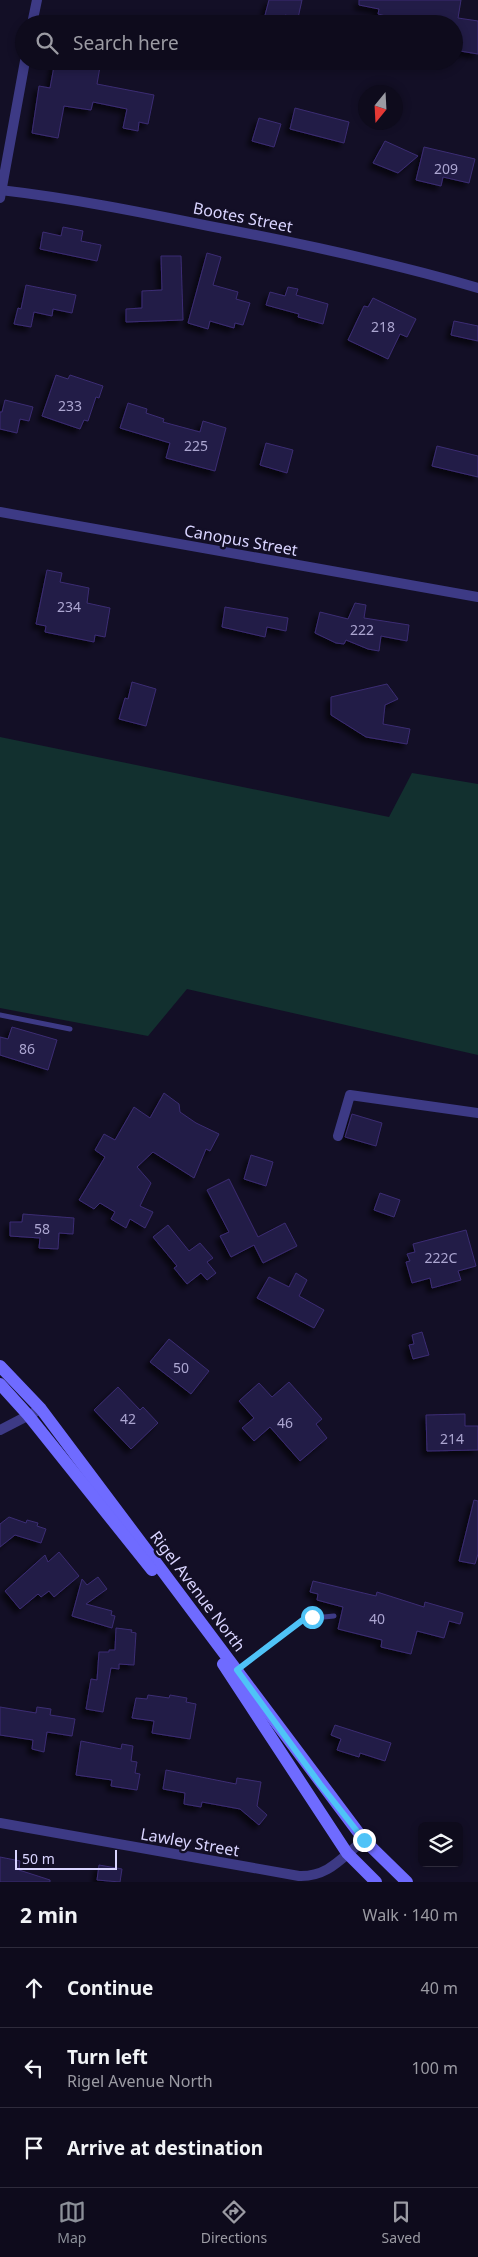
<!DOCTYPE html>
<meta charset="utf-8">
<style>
body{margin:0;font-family:"Noto Sans",sans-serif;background:#1c1929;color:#f1f3f6}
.controls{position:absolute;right:15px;bottom:15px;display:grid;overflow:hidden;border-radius:8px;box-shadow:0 2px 8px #0003}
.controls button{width:45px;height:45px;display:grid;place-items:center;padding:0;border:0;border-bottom:1px solid #2e2b3b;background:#0e0b1c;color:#f1f3f6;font:25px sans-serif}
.compass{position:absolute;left:358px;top:85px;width:45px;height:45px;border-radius:50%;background:#0e0b1c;box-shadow:0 2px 8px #0003;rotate:198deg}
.scale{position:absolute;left:15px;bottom:12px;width:102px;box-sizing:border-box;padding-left:5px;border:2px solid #d9d4ff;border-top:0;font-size:14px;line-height:18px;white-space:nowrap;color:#d9d4ff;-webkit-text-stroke:4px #130f26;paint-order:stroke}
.stop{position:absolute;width:15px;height:15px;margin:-11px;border:4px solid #4fc3f7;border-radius:50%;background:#fff}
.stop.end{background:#4fc3f7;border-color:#fff;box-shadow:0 1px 5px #0008}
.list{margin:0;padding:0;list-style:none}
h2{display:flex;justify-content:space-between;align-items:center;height:65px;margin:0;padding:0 20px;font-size:21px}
h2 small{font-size:16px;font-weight:400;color:#9b9ba3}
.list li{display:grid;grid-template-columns:32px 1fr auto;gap:15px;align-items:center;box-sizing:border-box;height:80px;padding:0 20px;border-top:1px solid #2e2b3b}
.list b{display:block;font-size:19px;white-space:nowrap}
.list p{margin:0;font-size:16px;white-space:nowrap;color:#9b9ba3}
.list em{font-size:16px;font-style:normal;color:#9b9ba3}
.icon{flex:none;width:28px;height:28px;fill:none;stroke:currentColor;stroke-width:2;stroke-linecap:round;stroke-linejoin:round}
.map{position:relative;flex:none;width:478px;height:1882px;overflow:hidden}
.search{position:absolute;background:#0e0b1c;box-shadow:0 2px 8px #0003;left:15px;right:15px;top:15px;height:55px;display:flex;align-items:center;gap:12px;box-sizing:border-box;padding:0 18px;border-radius:28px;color:#9b9ba3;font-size:19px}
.sheet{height:305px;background:#0e0b1c}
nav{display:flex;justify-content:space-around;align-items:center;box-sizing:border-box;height:70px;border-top:1px solid #2e2b3b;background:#0e0b1c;font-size:14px;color:#9b9ba3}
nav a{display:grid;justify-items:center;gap:2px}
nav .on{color:#8c9099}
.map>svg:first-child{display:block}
.green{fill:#12302f}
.building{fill:#241b47;stroke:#3b2d73;filter:url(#shadow)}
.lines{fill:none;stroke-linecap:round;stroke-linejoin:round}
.lane{stroke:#3d3a85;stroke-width:5}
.street{stroke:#3d3a85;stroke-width:10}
.secondary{stroke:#6f6bff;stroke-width:12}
.route{stroke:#4fc3f7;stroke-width:6}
.labels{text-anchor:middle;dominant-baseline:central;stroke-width:5;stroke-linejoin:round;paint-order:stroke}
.number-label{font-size:14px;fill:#aca6d1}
.street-label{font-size:16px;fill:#d9d4ff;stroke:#130f26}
</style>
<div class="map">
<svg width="478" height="1882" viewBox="0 0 478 1882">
<defs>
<filter id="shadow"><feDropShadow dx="-4.5" dy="4.5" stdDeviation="2.5" flood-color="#0009"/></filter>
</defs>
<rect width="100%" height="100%" fill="#130f26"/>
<!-- green -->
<path class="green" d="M0,737L389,817L412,773L478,784V1055L187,989L148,1036L0,1008Z"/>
<!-- building -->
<g class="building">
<path d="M269,0H302L298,18L285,15L283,23L264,19Z"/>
<path d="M359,0H461L458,18L478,21V54L454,50V24H385L386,16L378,14L379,9L359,5Z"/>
<path d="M55,61H101L97,84L154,95L148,124L139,122L138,131L123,128L127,109L93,102L91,110L64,106L58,138L32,133L39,86L50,88Z"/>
<path d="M295,108L349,122L344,143L290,129Z"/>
<path d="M259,118L281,124L274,147L252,141Z"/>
<path d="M385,141L418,156L398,173L373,163Z"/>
<path d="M424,147L475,159L469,183L443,177L441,186L416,180Z"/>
<path d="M63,227L83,231L81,241L101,245L97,261L40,249L43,232L61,236Z"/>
<path d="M207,253L221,257L213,285L238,292L236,299L250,303L243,325L235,323L234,328L210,321L208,329L188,323Z"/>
<path d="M161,256H181L183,320L126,322V309L142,308V291L162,290Z"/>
<path d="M26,285L76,295L72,313L53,309L52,316L34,312L31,327L14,324L18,308L21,309Z"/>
<path d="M288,287L298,289L296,295L328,304L323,324L298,317L299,314L266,305L270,292L285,296Z"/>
<path d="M373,298L416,319L407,337L400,334L388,359L348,340L364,306L368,307Z"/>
<path d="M454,321L478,326V341L451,335Z"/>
<path d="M56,375L68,379L70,375L103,386L99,398L96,397L88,421L84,420L80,429L42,416Z"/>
<path d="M5,400L33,407L29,421L20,419L17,433L0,429V412H2Z"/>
<path d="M128,403L147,409L146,413L164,419L163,422L200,432L203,421L226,428L215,471L166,458L170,443L120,428Z"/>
<path d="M266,443L293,450L287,473L260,465Z"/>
<path d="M437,446L478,456V477L432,466Z"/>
<path d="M47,570L62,573L60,582L89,588L87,603L110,608L105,637L95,635L94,642L45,632L46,626L36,624Z"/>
<path d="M355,603L366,605L364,618L409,625L407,641L381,636L379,651L368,649L346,640L344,644L336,643L315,633L320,612L348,619Z"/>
<path d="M225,607L288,618L286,631L267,627L265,637L222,627Z"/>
<path d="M132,682L156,689L146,726L119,719L125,698L128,699Z"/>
<path d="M387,684L398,699L385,705L383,724L410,729L407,744L366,737L331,715V697Z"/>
<path d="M12,1027L57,1040L48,1070L0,1055V1037L8,1039Z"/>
<path d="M164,1093L179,1104L180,1112L196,1123L219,1134L210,1151L206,1149L194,1178L153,1152L137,1167L151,1183L140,1206L153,1212L145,1228L130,1219L126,1228L111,1219L115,1212L100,1203L94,1209L79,1200L105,1157L95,1150L104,1134L115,1140L134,1107L150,1118Z"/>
<path d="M352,1114L382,1123L376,1146L345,1137Z"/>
<path d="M251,1155L273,1162L266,1186L244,1179Z"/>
<path d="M229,1179L258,1237L285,1223L297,1246L263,1263L254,1245L231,1257L220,1236L229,1232L207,1190Z"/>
<path d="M380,1193L400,1200L394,1217L374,1210Z"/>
<path d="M23,1214L74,1218L73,1234L59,1233L58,1249L39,1248L40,1238L10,1236V1222H22Z"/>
<path d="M168,1225L189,1251L200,1243L213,1258L207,1262L216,1273L207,1280L201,1273L187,1284L174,1268L177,1266L153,1237Z"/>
<path d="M466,1230L476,1266L458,1271L461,1280L432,1288L430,1278L412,1283L406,1262L410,1261L407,1254L415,1252L413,1244Z"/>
<path d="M296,1273L307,1280L299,1296L324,1310L314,1328L257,1298L269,1277L289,1287Z"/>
<path d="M422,1332L429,1355L413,1359L409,1345L414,1344L412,1335Z"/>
<path d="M169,1339L209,1371L191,1394L150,1362Z"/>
<path d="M289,1382L322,1419L316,1424L327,1438L300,1461L270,1427L254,1441L242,1428L254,1418L239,1401L259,1383L272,1397Z"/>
<path d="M118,1387L140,1410L143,1407L158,1423L131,1449L94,1410Z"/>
<path d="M465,1414V1426H478V1450L427,1451L426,1415Z"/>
<path d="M474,1500L478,1501V1554L475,1564L459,1561Z"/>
<path d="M9,1517L26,1523L27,1520L38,1523L37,1526L46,1529L41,1543L15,1535L0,1547V1524Z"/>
<path d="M59,1552L79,1576L54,1597L49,1591L41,1597L38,1594L20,1609L5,1591L45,1555L48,1562Z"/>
<path d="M98,1577L107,1589L86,1604L112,1611L111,1615L115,1616L112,1628L72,1616L82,1579L87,1585Z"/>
<path d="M313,1581L376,1596L377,1592L424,1607L425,1602L463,1613L460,1624L449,1621L444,1638L417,1631L411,1654L381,1647L382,1640L338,1629L343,1607L317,1600L318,1594L310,1592Z"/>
<path d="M116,1628L132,1630L131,1632L136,1633L134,1665L119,1664V1669L111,1668L103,1712L86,1709L91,1679L97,1680L99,1652H109V1650H115Z"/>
<path d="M148,1695L169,1698L170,1695L187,1698L186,1702L196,1704L190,1739L152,1733L154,1721L132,1718L136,1698L147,1699Z"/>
<path d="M0,1707L36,1713L37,1707L51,1709L50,1715L75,1719L72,1736L47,1732L44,1752L32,1749L33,1740L0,1735Z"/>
<path d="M335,1725L391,1743L385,1761L360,1753L359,1757L337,1750L341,1739L331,1735Z"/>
<path d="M81,1741L121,1749L122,1744L133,1746L131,1761L137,1762L135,1773L140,1774L137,1790L111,1786L112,1780L76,1775Z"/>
<path d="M166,1770L236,1784L237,1778L261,1782L257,1806L267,1815L259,1825L240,1809L202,1802L201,1807L184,1804L185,1793L163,1789Z"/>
<path d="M0,1857L20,1861L19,1870L50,1880V1882H0Z"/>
<path d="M99,1865L122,1869L120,1882L97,1880Z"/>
</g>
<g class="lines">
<!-- lane -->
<g class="lane">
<path d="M0,1015L70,1029"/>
<path d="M238,1669L304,1619L334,1616"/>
</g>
<!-- street -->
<g class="street">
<path d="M32,24L37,0"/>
<path d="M0,190C70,198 140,212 209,226C299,243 390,262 478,288"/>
<path d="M0,198L25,61"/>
<path d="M0,512L478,597"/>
<path d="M338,1136L350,1095L478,1113"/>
<path d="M0,1430L35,1412"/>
<path d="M0,1823L299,1876C329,1877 342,1857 364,1840"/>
</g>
<!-- secondary -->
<g class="secondary">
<path d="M0,1366L41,1409L364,1840L407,1882"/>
<path d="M0,1384L28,1415L152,1570"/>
<path d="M223,1664L347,1853L376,1882"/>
</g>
</g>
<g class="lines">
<!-- route -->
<path class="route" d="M312,1617L304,1619L237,1670L320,1784L364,1840"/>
</g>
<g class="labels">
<!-- number labels -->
<g class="number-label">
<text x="446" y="168">209</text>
<text x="383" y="326">218</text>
<text x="70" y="405">233</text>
<text x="196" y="445">225</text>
<text x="69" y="606">234</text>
<text x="362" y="629">222</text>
<text x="27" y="1048">86</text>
<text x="42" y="1228">58</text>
<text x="441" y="1257">222C</text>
<text x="181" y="1367">50</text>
<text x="128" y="1418">42</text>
<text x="285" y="1422">46</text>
<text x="452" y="1438">214</text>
<text x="377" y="1618">40</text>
</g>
<!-- street labels -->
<g class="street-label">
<text transform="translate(243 217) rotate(11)">Bootes Street</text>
<text transform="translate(241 540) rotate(10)">Canopus Street</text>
<text transform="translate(198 1591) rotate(53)">Rigel Avenue North</text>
<text transform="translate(190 1842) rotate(10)">Lawley Street</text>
</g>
</g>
</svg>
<div class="controls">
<button><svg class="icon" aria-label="layers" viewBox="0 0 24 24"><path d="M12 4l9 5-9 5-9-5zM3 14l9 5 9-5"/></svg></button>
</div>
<svg class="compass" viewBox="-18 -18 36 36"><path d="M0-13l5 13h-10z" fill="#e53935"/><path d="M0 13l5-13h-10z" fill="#9b9ba3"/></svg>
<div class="scale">50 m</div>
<div class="stop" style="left:312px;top:1617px"></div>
<div class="stop end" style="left:364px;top:1840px"></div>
<div class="search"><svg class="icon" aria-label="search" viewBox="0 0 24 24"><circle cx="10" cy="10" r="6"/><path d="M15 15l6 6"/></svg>Search here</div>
</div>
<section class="sheet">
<h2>2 min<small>Walk · 140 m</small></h2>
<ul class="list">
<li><svg class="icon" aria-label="ahead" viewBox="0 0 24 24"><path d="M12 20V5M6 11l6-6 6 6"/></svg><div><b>Continue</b></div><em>40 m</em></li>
<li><svg class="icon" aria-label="left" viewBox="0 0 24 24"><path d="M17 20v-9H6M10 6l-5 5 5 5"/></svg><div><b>Turn left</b><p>Rigel Avenue North</p></div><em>100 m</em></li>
<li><svg class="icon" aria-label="arrive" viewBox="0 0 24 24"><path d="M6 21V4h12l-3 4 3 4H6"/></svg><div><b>Arrive at destination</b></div></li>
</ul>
</section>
<nav>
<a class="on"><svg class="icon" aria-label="map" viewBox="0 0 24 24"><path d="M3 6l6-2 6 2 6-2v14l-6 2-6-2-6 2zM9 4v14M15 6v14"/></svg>Map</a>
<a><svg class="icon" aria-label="directions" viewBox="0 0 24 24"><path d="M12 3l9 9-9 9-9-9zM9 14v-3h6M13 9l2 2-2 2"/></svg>Directions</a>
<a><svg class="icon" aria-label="saved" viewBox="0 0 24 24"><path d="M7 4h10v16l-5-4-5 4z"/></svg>Saved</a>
</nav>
